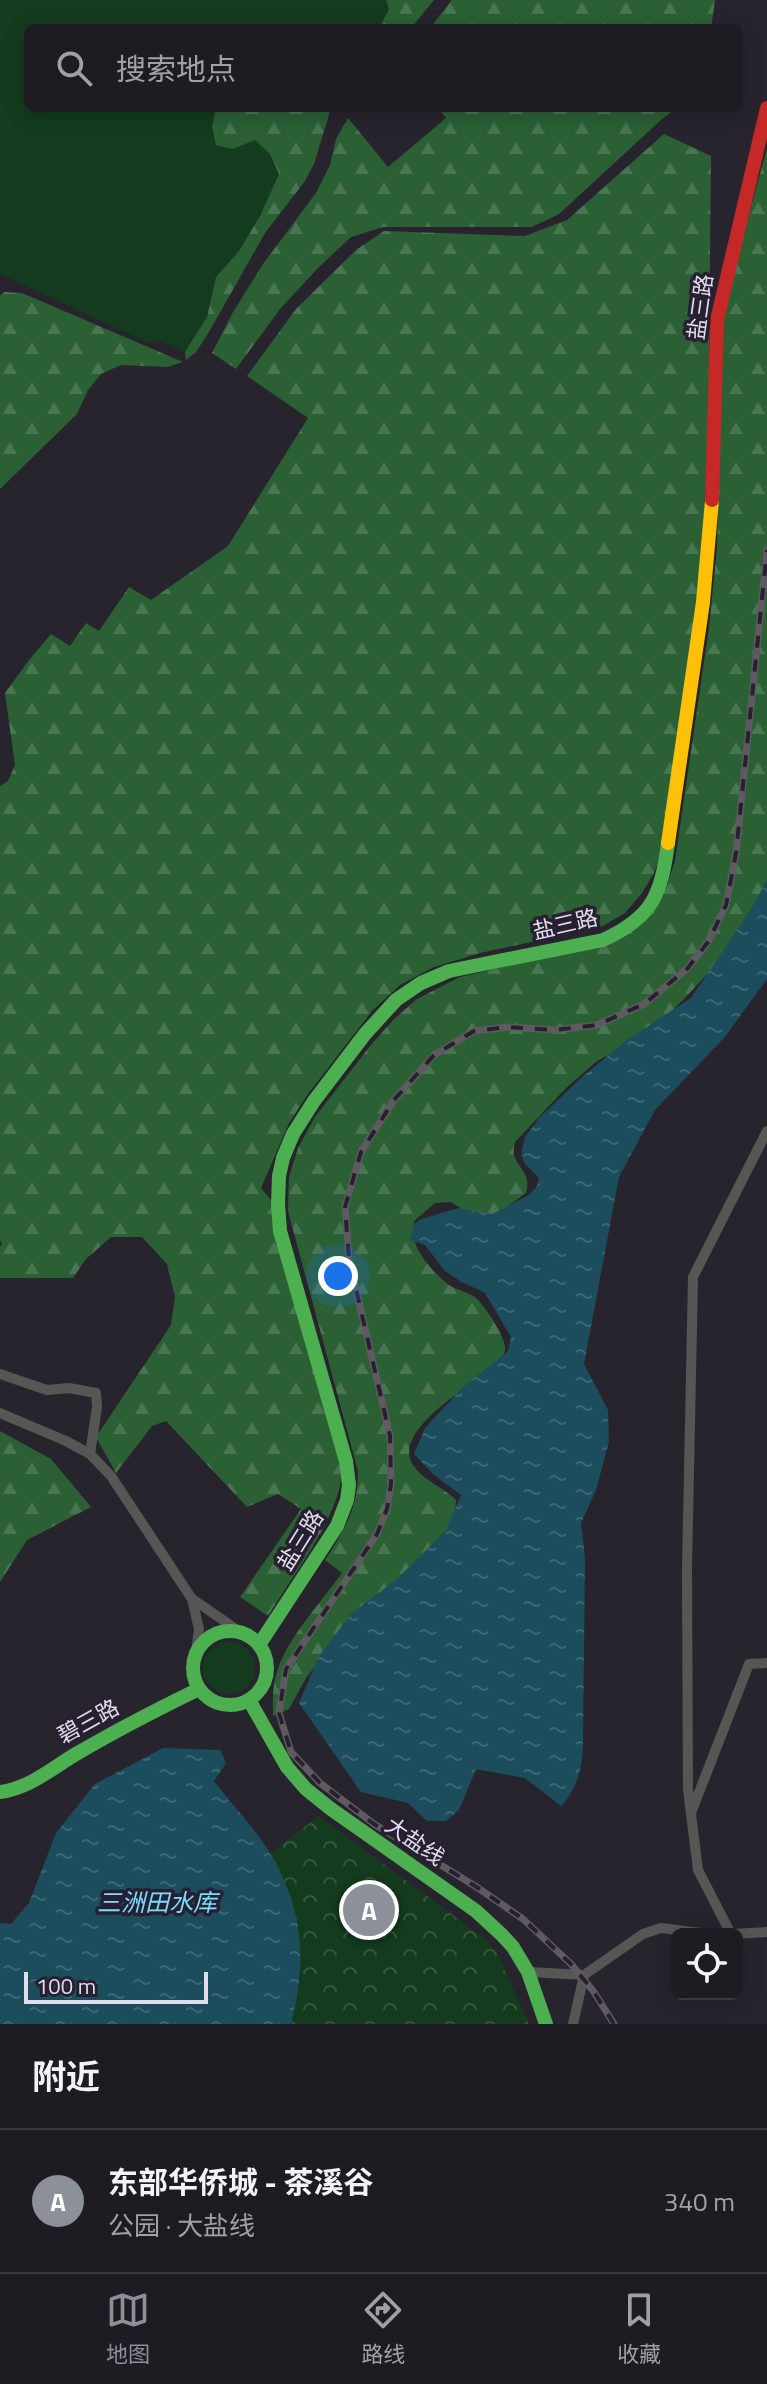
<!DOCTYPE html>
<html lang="zh">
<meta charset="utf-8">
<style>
body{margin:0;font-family:"Titillium Web","Noto Sans SC",sans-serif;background:#26242a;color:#f1f3f6}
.controls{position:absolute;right:24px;bottom:24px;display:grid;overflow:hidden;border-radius:12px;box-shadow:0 4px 20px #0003}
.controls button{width:72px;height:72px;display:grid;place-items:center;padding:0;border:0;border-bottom:2px solid #3c3940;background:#1e1b22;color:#f1f3f6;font:40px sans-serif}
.scale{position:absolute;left:24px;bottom:20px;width:184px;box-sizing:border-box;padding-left:8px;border:4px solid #e1dde9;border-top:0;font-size:22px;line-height:28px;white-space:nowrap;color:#e1dde9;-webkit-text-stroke:6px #272032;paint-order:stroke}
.you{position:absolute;left:338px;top:1276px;width:28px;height:28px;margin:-20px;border:6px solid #fff;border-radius:50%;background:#1a73e8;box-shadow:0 0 0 12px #1a73e833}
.badge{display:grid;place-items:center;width:52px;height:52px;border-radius:50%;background:#8c9099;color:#fff;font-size:26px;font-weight:700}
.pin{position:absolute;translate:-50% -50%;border:4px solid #fff;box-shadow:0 2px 8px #0006}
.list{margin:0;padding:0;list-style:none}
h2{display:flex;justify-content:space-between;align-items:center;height:104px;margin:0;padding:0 32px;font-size:34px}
h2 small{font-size:26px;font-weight:400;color:#a1a1a5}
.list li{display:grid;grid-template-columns:52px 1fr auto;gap:24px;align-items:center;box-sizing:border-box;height:144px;padding:0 32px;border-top:2px solid #3c3940}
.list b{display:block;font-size:30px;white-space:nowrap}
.list p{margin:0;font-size:26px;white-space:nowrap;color:#a1a1a5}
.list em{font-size:26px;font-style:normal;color:#a1a1a5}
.icon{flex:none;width:44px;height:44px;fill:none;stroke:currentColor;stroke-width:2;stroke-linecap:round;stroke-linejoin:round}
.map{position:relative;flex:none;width:767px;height:2024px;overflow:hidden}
.search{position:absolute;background:#1e1b22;box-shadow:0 4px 20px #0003;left:24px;right:24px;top:24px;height:88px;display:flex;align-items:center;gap:20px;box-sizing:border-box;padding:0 28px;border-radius:12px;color:#a1a1a5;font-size:30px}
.sheet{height:248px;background:#1e1b22}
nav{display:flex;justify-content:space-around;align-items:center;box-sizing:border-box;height:112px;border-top:2px solid #3c3940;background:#1e1b22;font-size:22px;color:#a1a1a5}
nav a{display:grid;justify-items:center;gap:4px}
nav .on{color:#8c9099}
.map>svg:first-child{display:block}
.green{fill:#143b1d}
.forest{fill:url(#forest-firs)}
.park{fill:url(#park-crowns)}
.water{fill:url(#water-ripples)}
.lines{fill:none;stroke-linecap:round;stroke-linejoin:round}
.street{stroke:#585655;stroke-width:10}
.fast{stroke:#4caf50;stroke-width:14}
.slow{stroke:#ffc107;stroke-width:14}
.jam{stroke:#c62828;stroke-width:14}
.rail-casing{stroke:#5e5a5f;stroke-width:7}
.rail{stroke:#272032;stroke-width:4;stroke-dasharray:12;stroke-linecap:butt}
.labels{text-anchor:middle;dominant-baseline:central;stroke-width:7;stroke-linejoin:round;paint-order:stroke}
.street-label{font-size:22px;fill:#e1dde9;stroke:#272032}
.water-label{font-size:24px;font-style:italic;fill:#76dffe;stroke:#272032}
</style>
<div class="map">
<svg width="767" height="2024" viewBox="0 0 767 2024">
<defs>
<pattern id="forest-firs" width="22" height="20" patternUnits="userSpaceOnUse" patternTransform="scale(2)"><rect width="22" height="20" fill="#2b6035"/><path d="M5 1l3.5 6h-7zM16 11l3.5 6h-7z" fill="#497652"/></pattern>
<pattern id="park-crowns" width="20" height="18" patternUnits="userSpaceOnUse" patternTransform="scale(2)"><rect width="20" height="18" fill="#143b1d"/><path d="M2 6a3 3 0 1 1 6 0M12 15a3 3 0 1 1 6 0" fill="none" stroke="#36573e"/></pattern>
<pattern id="water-ripples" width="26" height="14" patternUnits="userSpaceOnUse" patternTransform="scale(2)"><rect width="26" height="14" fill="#1b4d5c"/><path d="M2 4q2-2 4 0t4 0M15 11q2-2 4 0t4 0" fill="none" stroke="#3c6673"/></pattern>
</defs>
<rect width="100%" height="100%" fill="#28242e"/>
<!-- green -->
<g class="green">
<path d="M0,0H386L389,8L379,28H28V108H216L212,127L233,149L255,139L270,154L279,173L260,216L239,251L216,277L207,317L185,352L160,341L148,343L0,274Z"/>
<circle cx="229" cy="1668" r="26"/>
</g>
<!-- forest -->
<g class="forest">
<path d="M386,0H434L411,28H379L389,9Z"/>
<path d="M452,0H715L711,28H430Z"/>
<path d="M216,108H331L314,164L305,181L265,233L209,332L196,352L186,360L185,352L207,317L216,277L239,251L260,216L279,174L270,154L255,140L233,149L216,145L212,127Z"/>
<path d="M438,108H677L662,119L559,214L532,227H383L351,237L318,268L280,309L236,369L212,353L232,314L263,264L316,193L330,165L336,139L348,118L388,167L446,118Z"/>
<path d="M664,134L711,156L708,453L699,585L664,846L654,873L642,893L625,913L601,927L480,953L434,967L400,985L372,1011L308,1094L289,1123L261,1188L271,1200L339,1460C340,1468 342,1477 340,1485C331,1528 291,1578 268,1616L240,1597L301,1509L278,1494L247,1507L166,1421L152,1426L116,1473L96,1437L171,1325L175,1297L167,1264L142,1237H111L86,1259L73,1278H0V1247L2,1244L0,1240V786L8,781L15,765L5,693L29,660L51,634L70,646L86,623L99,631L129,587L151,600L228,546L308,418L247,376L296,309L356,250L384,231L525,236L567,220Z"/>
<path d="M767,148V887L723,957L684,999L658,1024L637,1040L597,1061L566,1088L515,1142C508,1168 533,1166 526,1193L493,1217L465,1211L451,1202L435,1203L414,1221C414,1227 412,1234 414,1239C418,1256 438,1278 452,1287C460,1291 468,1292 475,1297C484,1305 507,1338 505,1350C503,1358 497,1364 491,1370C468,1387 385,1435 416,1469C427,1482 444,1488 456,1500L454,1522L436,1545L347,1626L306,1678L289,1709L273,1716C273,1701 272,1687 277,1672C286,1640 322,1601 342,1573L325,1560C345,1529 358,1509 358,1471L288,1211L289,1177L298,1148L315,1117L370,1046L394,1019L417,999L460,977L609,943L667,885L675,861L709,628L717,547L722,325L727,295Z"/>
<path d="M4,292L22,293L183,362L167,367L121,365L101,374L88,390L77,414L0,489V296Z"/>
<path d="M0,1431L51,1459L91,1507L27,1540L0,1582Z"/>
</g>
<!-- park -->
<path class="park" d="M319,1816L484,1938L497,1953L529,2024H291L301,1976L288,1888L270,1853Z"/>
<!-- water -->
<g class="water">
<path d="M767,880V979L724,1038L655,1110L619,1177L584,1364L608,1410L609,1442L596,1490L581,1523L585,1557L583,1739C583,1764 579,1787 561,1806L525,1778L476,1769L459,1810L446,1821H427L408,1803L361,1792L299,1703L319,1656L352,1613L397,1579L446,1530L461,1495L434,1475L414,1454L425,1428L463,1387L508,1351L511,1337L485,1293L460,1281L445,1271L425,1245L410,1240L414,1224L421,1219L459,1208L492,1214L529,1195L537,1186L539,1178L525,1164L521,1155L525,1137L539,1118L582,1077L627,1040L691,998L750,911Z"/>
<path d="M163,1748L220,1750L226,1763L214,1781C232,1805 256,1829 271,1855C304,1911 307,1963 291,2024H0V1923L11,1924L29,1903L56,1833L95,1784Z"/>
</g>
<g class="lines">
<!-- street -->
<g class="street">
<path d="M0,1374L47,1390L69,1388L96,1393L97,1407L90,1454"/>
<path d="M0,1413L66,1441L90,1454L111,1476L192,1599L199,1629L196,1653"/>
<path d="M194,1600L243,1634"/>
<path d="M691,1813L749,1664L767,1663"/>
<path d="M731,1934L698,1870L688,1790L687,1568L693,1277L767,1131"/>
<path d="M732,1934L767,1932"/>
<path d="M528,1972L584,1975L643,1934L661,1928L709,1934"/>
<path d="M573,2024L584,1975"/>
</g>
<!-- fast -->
<g class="fast">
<circle cx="230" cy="1668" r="37"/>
<path d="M259,1645L337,1526L347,1500L349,1485L346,1461L280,1231L278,1204L279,1176L283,1158L293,1134L314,1101L365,1034L396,1000L421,983L449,971L603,940C653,917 661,895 668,843"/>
<path d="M249,1700L287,1767L306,1789L331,1809L476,1911L502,1935L513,1947L528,1972L546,2024"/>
<path d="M0,1792C32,1788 55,1765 83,1750C121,1728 160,1708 199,1689"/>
</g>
<!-- slow -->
<path class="slow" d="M668,843L703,602L712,500"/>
<!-- jam -->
<path class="jam" d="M712,500L717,320L767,108"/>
<!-- rail casing -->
<g class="rail-casing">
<path id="rail" d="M614,2024L594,1992L571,1964L523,1919L475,1886L374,1824L320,1783L291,1752L279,1713L286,1669L377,1534L387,1509L391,1484L390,1436L349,1259L345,1207L361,1152L394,1100L434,1055L474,1031L508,1027L555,1030L597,1025L644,1004L687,969L708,942L726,905L736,853L767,550"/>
</g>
<!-- rail -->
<use href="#rail" class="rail"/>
</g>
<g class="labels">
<!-- street labels -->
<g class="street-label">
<text transform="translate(700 307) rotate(-82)">盐三路</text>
<text transform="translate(565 924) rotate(-13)">盐三路</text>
<text transform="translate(300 1540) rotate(-58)">盐三路</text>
<text transform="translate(88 1721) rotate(-29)">碧三路</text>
<text transform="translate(415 1841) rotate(35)">大盐线</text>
</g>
<!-- water labels -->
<g class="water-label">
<text x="157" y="1902">三洲田水库</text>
</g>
</g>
</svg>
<div class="controls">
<button><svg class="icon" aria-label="locate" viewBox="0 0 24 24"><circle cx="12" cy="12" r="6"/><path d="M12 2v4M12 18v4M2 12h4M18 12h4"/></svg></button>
</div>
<div class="scale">100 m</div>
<div class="you"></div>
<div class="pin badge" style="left:369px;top:1910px">A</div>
<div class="search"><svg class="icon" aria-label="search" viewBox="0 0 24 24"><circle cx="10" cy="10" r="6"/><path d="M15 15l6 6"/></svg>搜索地点</div>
</div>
<section class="sheet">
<h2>附近<small></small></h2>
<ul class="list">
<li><span class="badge">A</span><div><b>东部华侨城 - 茶溪谷</b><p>公园 · 大盐线</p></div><em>340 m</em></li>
</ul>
</section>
<nav>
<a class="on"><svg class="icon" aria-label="map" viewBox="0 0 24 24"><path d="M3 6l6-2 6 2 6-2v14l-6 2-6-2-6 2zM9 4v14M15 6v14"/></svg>地图</a>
<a><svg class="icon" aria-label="directions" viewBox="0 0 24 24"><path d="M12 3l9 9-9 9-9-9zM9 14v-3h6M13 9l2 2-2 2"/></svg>路线</a>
<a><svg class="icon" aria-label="saved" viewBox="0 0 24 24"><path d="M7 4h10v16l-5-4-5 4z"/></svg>收藏</a>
</nav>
